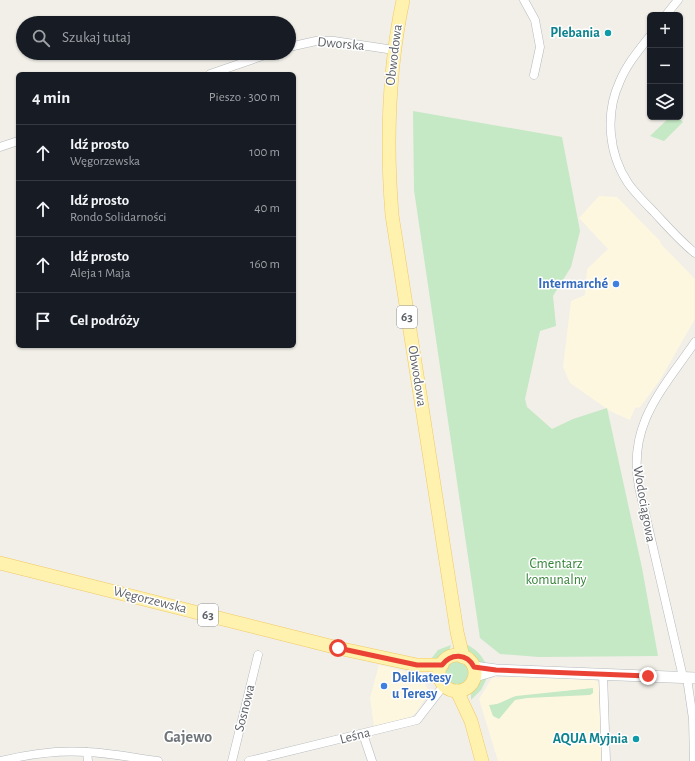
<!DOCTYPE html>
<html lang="pl">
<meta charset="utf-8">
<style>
body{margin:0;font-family:"Alegreya Sans",sans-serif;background:#20242c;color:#f1f3f6}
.controls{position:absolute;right:12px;top:12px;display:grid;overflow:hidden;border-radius:6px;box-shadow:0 1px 3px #0004}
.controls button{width:36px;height:36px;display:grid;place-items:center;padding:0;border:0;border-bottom:1px solid #363941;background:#171b24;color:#f1f3f6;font:20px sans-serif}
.stop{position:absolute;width:12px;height:12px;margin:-9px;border:3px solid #ea4335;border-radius:50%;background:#fff}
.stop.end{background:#ea4335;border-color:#fff;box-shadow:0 1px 4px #0008}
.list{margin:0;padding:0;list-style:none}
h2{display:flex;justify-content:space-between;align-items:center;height:52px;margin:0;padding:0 16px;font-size:17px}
h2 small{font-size:13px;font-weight:400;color:#9ea1a6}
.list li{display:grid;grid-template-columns:26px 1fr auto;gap:12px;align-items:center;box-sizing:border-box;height:56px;padding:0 16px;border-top:1px solid #363941}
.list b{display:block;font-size:15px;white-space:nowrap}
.list p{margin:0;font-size:13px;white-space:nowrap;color:#9ea1a6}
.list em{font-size:13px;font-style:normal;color:#9ea1a6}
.icon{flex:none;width:22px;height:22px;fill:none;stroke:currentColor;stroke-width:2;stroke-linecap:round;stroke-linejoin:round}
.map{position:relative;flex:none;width:695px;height:761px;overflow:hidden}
.search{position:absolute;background:#171b24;box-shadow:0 1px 3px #0004;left:16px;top:16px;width:280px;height:44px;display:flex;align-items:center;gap:10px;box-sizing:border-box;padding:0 14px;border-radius:22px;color:#9ea1a6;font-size:15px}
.panel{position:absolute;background:#171b24;box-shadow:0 1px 3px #0004;left:16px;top:72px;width:280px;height:276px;border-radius:6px}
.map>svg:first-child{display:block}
.commercial{fill:#fef7e0}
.green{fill:#c5e8c5}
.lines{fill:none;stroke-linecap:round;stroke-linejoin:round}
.street-casing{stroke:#b5b8bc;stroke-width:9}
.secondary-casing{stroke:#b6babf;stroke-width:12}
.primary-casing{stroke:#f2c960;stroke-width:14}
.street{stroke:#fff;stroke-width:8}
.secondary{stroke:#fff;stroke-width:11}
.primary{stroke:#fff2af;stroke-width:13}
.route{stroke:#ea4335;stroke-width:5}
.culture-dot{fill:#0f9aa8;stroke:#fff;stroke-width:1.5}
.shop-dot{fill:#3f7fe0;stroke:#fff;stroke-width:1.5}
.labels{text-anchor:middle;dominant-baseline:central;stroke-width:3;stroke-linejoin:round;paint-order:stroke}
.shield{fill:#fff;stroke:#8f9295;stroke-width:1}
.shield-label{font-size:13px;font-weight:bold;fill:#5f6368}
.culture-label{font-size:14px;font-weight:bold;fill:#0d838f;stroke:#fff;text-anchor:end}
.street-label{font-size:14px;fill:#5f6368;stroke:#fff}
.shop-label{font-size:14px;font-weight:bold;fill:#366cbe;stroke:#fff;text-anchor:end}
.park-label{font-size:14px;fill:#348238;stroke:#fff}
.quarter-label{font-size:16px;font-weight:bold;fill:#70757a;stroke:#fff}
</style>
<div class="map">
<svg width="695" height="761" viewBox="0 0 695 761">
<rect width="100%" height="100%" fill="#f1efe8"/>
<!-- commercial -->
<g class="commercial">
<path d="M599,196L617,197L661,242L660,243L695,279V319L660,380L640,407L635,408L630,420L610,411L570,383L563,367L571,301L585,295L587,269L608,249L579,218Z"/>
<path d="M379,665L421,675L429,692L416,713L408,719L374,726L370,698Z"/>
<path d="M517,676L582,677L599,682L601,761H498L479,699L492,678Z"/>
</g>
<!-- green -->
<g class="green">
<path d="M413,111L562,137L580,231L571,267L553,296L556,326L540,331L525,399L527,407L552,429L573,419L607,408L642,568L658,656L539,657L500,654L480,638L414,190Z"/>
<path d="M670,117H678L683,122L664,141L650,136Z"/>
<path d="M464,643C474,648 482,654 486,665C472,661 469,657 464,643Z"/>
<path d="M451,645C448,656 442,659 431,659L438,650Z"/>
<circle cx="457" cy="673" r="13"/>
<path d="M487,678L481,690L471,700C470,688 476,681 487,678Z"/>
<path d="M593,688V693L590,695L527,698L515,700L499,719L493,716L489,705C500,705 506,699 516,696Z"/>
</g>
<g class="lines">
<!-- street casing -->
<g class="street-casing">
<g id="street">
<path d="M524,0L535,20L540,47L534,75"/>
<path d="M666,15L678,0"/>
<path d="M650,36C639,50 627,64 620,81C605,113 608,153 628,183C635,193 645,203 654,212C667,226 680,241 695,253"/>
<path d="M289,47L316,41H334L394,50"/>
<path d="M210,74L271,53"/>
<path d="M0,147L18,141"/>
<path d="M603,674L606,761"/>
<path d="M683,677L639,487C627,425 662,390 695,342"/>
<path d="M687,678L693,719L694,761"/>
<path d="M363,734L372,761"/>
<path d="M87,752L88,761"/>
<path d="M1,761C29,754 58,750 87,752C110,753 134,758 158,761"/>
<path d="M232,761L258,655"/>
<path d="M249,761L417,720L444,685"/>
</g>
</g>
<!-- secondary casing -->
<g class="secondary-casing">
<g id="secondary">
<path d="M474,667L496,670L695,678"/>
<path d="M475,676L492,671"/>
</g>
</g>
<!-- primary casing -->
<g class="primary-casing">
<g id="primary">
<path d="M403,0C388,72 386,141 392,215L457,632L463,657"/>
<path d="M0,563L338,648L417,665H442"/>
<circle cx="457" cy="673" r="18"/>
<path d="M457,691L471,721L482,761"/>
</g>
</g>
<!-- street -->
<use href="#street" class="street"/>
<!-- secondary -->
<use href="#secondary" class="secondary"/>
<!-- primary -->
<use href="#primary" class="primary"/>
</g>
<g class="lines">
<!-- route -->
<path class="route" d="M338,648L417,665H442C451,653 467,653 474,667L496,670L648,676"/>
</g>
<!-- markers -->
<g class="culture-dot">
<circle cx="608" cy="33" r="4"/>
<circle cx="636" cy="739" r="4"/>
</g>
<g class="shop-dot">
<circle cx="616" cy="284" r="4"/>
<circle cx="384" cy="686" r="4"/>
</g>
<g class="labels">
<!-- shield labels -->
<g class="shield">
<rect x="397" y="306" width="20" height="22" rx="3"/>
<rect x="198" y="604" width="20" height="22" rx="3"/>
</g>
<g class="shield-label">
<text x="407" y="317">63</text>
<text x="208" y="615">63</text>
</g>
<!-- culture labels -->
<g class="culture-label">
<text x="600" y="33">Plebania</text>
<text x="628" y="739">AQUA Myjnia</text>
</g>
<!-- street labels -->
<g class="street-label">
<text transform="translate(341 44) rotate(5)">Dworska</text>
<text transform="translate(394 55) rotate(-83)">Obwodowa</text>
<text transform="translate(417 376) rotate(81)">Obwodowa</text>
<text transform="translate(644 504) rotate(80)">Wodociągowa</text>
<text transform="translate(150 600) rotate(14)">Węgorzewska</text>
<text transform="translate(245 708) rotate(-76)">Sosnowa</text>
<text transform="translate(355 736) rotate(-14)">Leśna</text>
</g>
<!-- shop labels -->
<g class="shop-label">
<text x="608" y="284">Intermarché</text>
<text x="392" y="678" text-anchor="start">Delikatesy<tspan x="392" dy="16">u Teresy</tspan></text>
</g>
<!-- park labels -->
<g class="park-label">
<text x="556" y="564">Cmentarz<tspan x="556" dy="16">komunalny</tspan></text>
</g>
<!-- quarter labels -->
<g class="quarter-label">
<text x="188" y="737">Gajewo</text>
</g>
</g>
</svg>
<div class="controls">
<button>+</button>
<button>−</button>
<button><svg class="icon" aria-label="layers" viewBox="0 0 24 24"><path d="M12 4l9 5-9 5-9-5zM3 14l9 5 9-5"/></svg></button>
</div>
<div class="stop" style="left:338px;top:648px"></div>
<div class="stop end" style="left:648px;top:676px"></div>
<div class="search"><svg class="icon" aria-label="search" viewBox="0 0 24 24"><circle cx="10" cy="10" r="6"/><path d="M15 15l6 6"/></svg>Szukaj tutaj</div>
<section class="panel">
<h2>4 min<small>Pieszo · 300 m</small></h2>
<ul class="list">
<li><svg class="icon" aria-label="ahead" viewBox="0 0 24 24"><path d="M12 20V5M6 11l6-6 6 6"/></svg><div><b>Idź prosto</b><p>Węgorzewska</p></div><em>100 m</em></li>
<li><svg class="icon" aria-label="ahead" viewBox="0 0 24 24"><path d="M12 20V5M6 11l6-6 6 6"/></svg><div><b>Idź prosto</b><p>Rondo Solidarności</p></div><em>40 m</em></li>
<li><svg class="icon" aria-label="ahead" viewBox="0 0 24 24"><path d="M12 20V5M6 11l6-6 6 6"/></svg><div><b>Idź prosto</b><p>Aleja 1 Maja</p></div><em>160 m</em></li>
<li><svg class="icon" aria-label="arrive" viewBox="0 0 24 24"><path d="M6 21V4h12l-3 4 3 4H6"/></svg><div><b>Cel podróży</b></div></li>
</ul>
</section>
</div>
